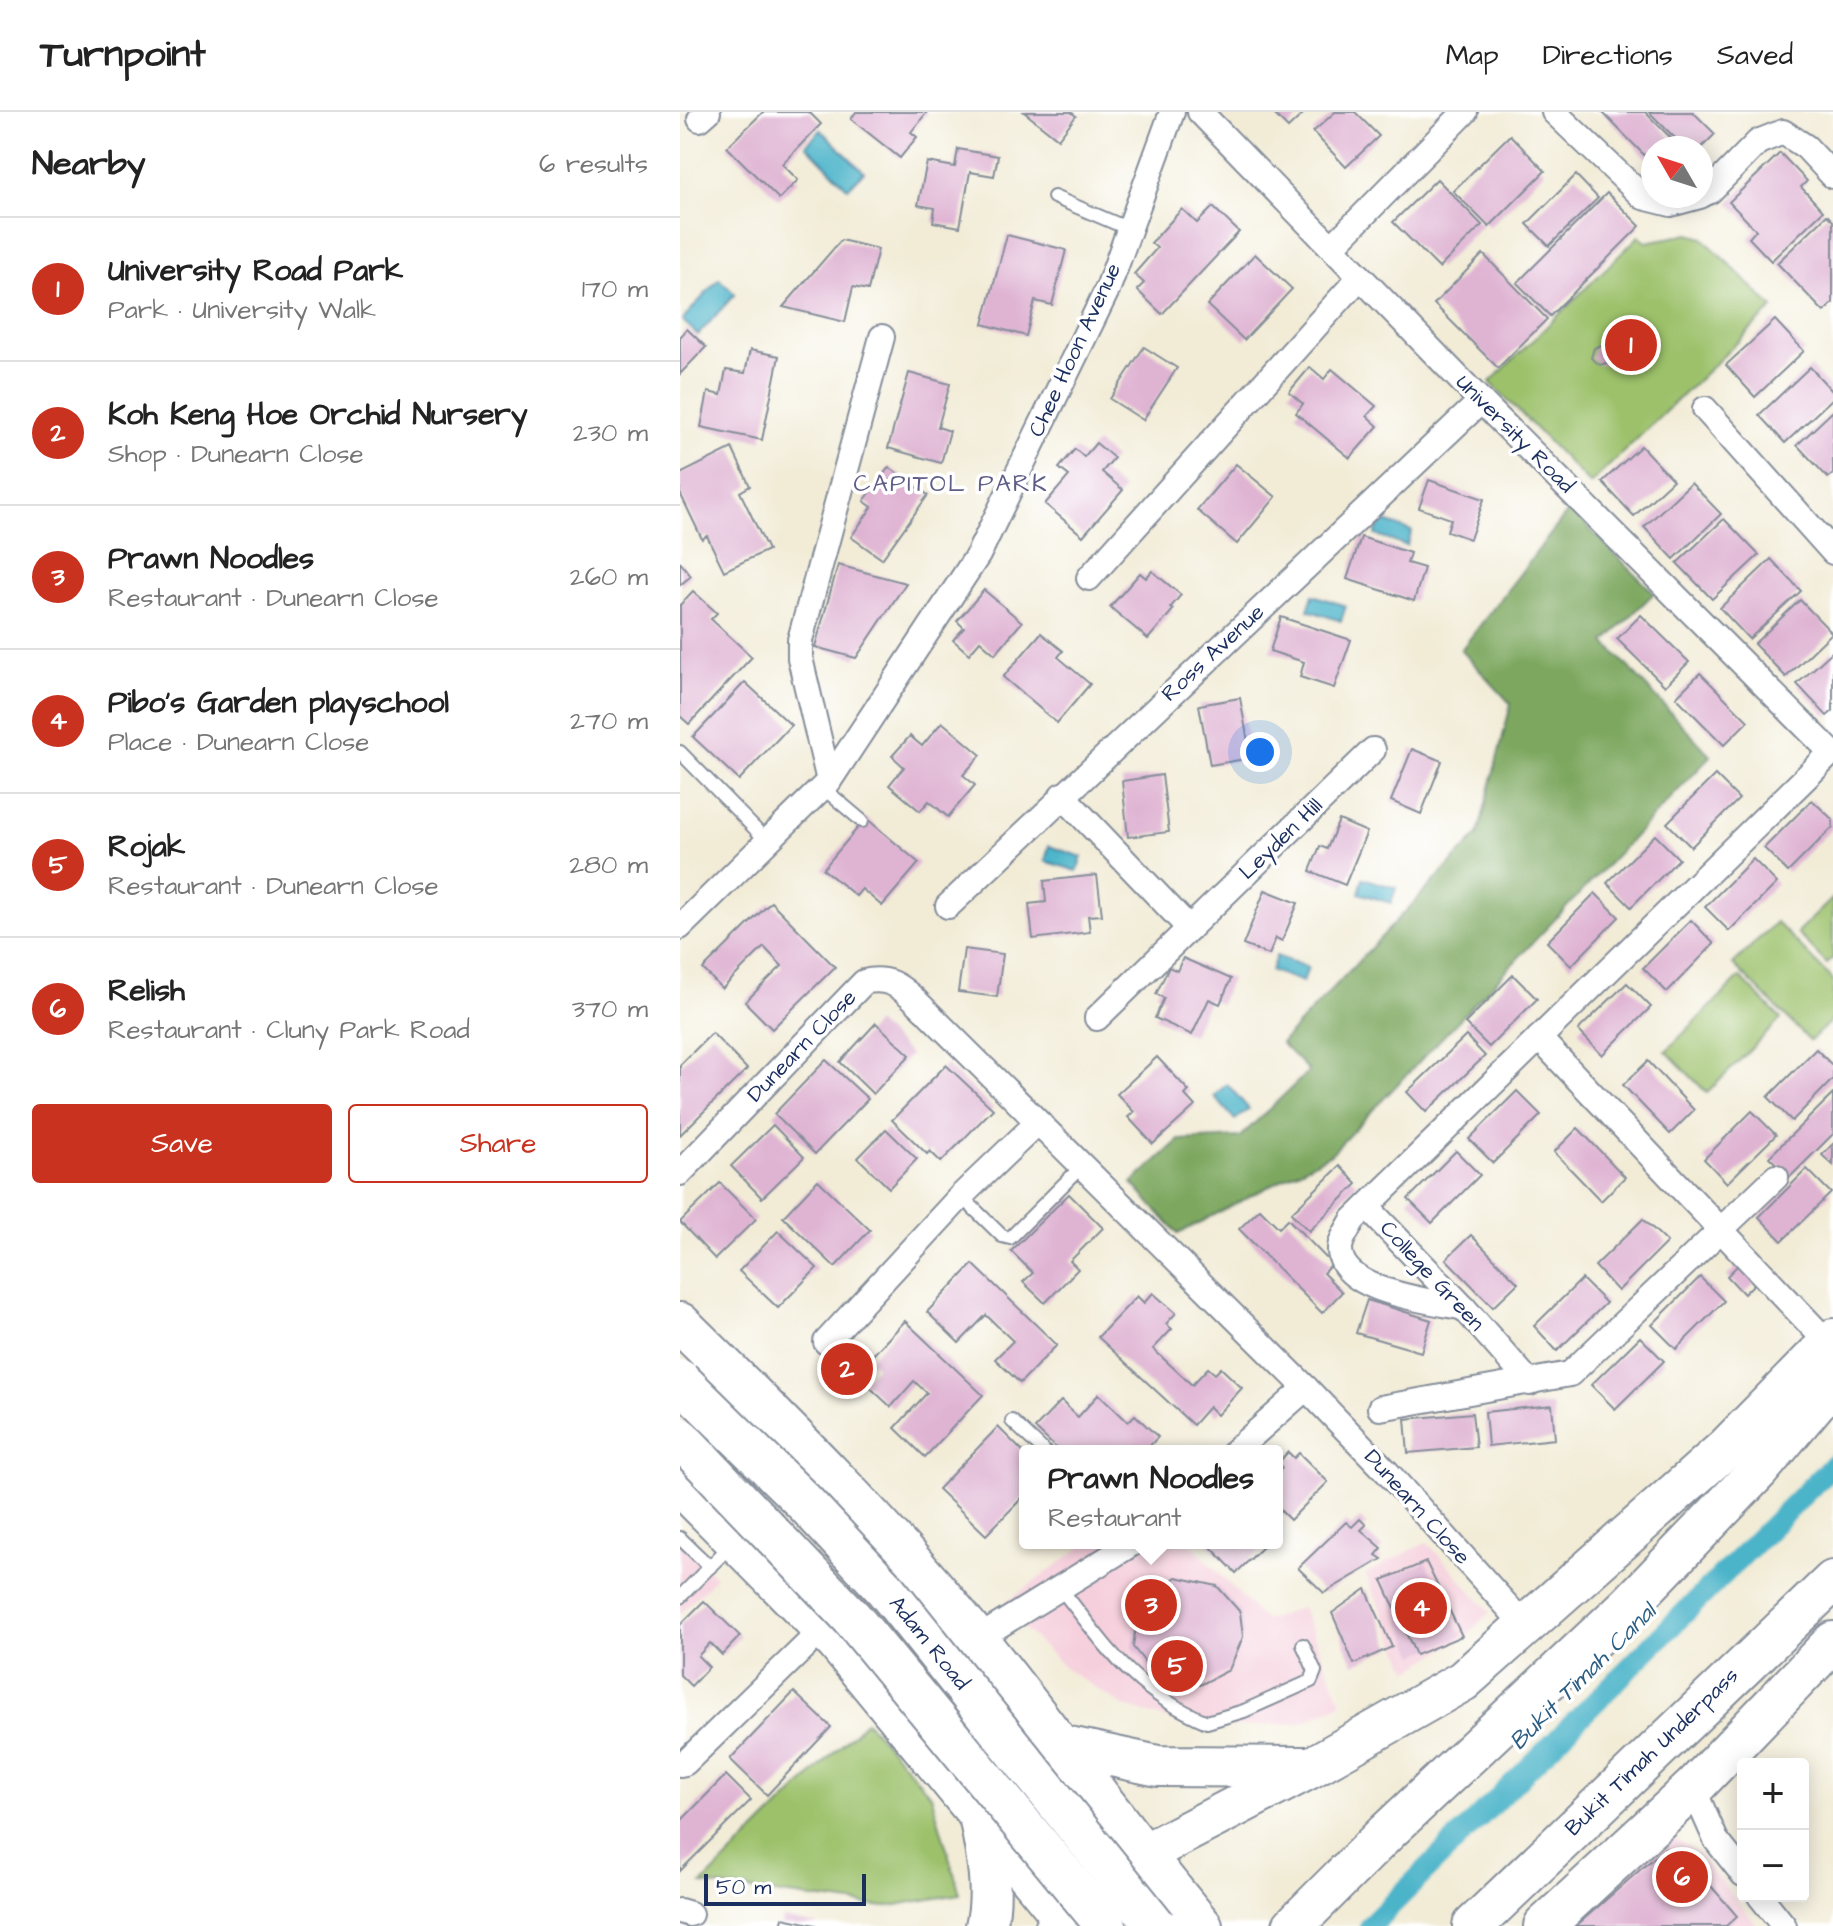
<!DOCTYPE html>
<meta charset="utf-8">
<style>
body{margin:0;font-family:"Architects Daughter",sans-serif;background:#f2f2f2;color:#222}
.controls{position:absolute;right:24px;bottom:24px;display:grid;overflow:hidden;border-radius:8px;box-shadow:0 4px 20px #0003}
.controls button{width:72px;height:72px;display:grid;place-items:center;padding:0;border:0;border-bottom:2px solid #e0e0e0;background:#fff;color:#222;font:40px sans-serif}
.compass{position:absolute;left:961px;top:24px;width:72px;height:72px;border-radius:50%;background:#fff;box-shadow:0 4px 20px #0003;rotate:309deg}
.scale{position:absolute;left:24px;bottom:20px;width:162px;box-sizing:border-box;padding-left:8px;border:4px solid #1b2f5e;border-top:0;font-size:22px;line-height:28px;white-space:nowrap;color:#1b2f5e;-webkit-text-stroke:6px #fff;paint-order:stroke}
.you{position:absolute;left:580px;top:640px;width:28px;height:28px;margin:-20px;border:6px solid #fff;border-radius:50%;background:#1a73e8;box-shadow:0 0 0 12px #1a73e833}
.badge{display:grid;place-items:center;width:52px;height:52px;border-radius:50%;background:#c8321e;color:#fff;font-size:26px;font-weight:700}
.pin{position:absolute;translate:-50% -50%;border:4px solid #fff;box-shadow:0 2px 8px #0006}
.popup{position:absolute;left:339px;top:1333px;width:264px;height:104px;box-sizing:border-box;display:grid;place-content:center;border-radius:8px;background:#fff;filter:drop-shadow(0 2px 6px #0005);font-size:26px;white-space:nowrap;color:#767676}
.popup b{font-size:30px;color:#222}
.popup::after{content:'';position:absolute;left:50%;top:100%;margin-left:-16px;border:16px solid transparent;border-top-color:#fff}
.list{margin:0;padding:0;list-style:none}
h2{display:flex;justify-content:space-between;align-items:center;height:104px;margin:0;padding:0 32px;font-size:34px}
h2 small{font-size:26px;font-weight:400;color:#767676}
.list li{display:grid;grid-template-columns:52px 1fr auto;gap:24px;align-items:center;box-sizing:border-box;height:144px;padding:0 32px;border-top:2px solid #e0e0e0}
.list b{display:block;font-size:30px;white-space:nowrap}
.list p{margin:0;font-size:26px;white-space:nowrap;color:#767676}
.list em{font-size:26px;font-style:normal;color:#767676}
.actions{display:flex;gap:16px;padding:24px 32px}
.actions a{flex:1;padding:18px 0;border:2px solid #c8321e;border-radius:8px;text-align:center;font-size:28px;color:#c8321e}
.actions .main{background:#c8321e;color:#fff}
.map{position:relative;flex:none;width:1153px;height:1814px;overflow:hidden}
header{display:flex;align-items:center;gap:48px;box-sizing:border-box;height:112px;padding:0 40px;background:#fff;border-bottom:2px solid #e0e0e0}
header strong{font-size:38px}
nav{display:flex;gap:44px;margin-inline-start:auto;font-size:28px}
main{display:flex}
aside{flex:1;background:#fff}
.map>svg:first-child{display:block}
.built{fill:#f5cfdc}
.green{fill:#9cc16b;stroke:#5c7864;stroke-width:2}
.forest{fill:#7da75f;stroke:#4c6b5e;stroke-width:2}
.water{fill:#4bb4c9;stroke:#337294;stroke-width:2}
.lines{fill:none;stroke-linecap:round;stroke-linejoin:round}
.canal{stroke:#4bb4c9;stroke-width:22}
.building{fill:#dfb4d3}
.service-casing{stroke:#868e9a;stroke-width:16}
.minor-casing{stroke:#868e9a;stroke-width:28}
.trunk-casing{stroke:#868e9a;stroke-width:44}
.service{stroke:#fff;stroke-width:12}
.minor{stroke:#fff;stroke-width:24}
.trunk{stroke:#fff;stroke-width:40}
.trunk-bridge-casing{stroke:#868e9a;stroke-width:44;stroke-linecap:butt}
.trunk-bridge{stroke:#fff;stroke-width:40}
.labels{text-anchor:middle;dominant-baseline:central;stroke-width:7;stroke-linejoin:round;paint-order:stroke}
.street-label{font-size:22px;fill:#1b2f5e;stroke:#fff}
.neighbourhood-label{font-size:24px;letter-spacing:2px;fill:#605e87;stroke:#fff}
.water-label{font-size:24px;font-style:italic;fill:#2c5e83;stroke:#fff}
</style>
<header>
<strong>Turnpoint</strong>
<nav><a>Map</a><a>Directions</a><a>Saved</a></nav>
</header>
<main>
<aside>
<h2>Nearby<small>6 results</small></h2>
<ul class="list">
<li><span class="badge">1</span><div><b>University Road Park</b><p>Park · University Walk</p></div><em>170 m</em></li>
<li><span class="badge">2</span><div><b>Koh Keng Hoe Orchid Nursery</b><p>Shop · Dunearn Close</p></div><em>230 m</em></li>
<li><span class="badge">3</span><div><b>Prawn Noodles</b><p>Restaurant · Dunearn Close</p></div><em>260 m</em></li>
<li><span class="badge">4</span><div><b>Pibo's Garden playschool</b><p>Place · Dunearn Close</p></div><em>270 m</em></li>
<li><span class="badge">5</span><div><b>Rojak</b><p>Restaurant · Dunearn Close</p></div><em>280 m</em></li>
<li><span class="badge">6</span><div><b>Relish</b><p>Restaurant · Cluny Park Road</p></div><em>370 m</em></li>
</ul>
<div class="actions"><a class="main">Save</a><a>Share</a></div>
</aside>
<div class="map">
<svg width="1153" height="1814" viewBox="0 0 1153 1814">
<rect width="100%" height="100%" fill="#fff"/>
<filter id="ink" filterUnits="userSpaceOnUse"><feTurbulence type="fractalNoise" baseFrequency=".0125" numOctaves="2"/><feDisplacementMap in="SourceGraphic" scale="16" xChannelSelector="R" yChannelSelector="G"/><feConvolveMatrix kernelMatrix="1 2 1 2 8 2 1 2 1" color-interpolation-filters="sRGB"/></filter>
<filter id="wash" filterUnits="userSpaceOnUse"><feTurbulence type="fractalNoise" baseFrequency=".006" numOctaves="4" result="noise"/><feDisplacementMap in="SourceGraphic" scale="32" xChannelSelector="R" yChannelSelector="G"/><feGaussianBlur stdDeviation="1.8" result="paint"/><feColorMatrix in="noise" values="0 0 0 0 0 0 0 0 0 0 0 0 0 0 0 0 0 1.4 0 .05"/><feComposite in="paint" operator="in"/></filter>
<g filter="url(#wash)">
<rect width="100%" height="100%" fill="#f2ecd7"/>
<!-- built -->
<g class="built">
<path d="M0,1430L36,1465L0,1502Z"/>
<path d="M747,1430L810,1500L787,1523L729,1559L685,1462Z"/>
<path d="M407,1431H510L585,1509L622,1495L662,1591L620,1611L521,1617L445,1595L386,1557L321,1494Z"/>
<path d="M986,1727L996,1728L1015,1739L1078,1814H888Z"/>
</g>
<!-- green -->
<g class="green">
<path d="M1009,122L1023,126L1093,196L910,372L810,270L959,124L966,130Z"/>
<path d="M1153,786V846L1147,852L1117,821Z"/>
<path d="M1096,810L1153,868V907L1130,929L1053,852Z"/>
<path d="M1060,865L1101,907L1027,981L986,939Z"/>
<path d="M186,1609L251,1683L280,1782L204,1795L22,1772Z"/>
</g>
<!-- forest -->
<path class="forest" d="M890,397L974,481L925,530L1031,644L651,1042L498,1122L452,1071L499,1028L560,1025L629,959L601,931L798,723L831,592L781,538Z"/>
<!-- water -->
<g class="water">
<path d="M141,18L184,60L168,76L126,33Z"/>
<path d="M39,167L55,182L18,223L2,208Z"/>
<path d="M700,408L732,419L727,434L695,423Z"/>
<path d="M633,483L666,494L661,509L628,498Z"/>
<path d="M369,734L402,745L397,759L365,749Z"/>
<path d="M683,766L716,776L711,791L679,781Z"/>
<path d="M596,844L628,855L623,870L591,859Z"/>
<path d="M547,972L569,997L555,1008L534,984Z"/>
</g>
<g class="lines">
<!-- canal -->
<path class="canal" d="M690,1814L1153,1353"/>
</g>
<g id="blocks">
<!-- building -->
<g class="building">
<path d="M83,0H129L141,12L102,52L118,68L99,87L47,35Z"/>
<path d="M176,0H247L231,20L237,25L220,46L171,7Z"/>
<path d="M344,0H391L396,4L378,27Z"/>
<path d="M592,0H625L608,16Z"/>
<path d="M655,0H675L699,24L666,55L633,20Z"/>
<path d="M922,0H965L999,34L973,36V52Z"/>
<path d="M969,0H1013L1035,22L1021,36H1005Z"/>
<path d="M830,23L865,59L809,115L773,79Z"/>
<path d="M278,37L318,44L314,64L290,60L280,115L253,110L255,96L238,93L247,50L275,55Z"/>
<path d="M1100,41L1127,69L1121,75L1143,99L1091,149L1069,126L1076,118L1049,90Z"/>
<path d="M896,63L918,86L869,134L847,112Z"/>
<path d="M757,67L802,113L759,156L713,110Z"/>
<path d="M927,81L960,114L870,204L837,171Z"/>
<path d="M533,95L559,120L482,202L457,178L464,171L454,162L477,136L471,131L502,97L517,111Z"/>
<path d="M1147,103L1153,109V191L1144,200L1097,151Z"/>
<path d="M327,123L386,138L372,193L355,189L346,224L303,212Z"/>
<path d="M161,128L198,137L188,178L173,175L165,210L103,195Z"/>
<path d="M575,142L612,177L564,228L527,193Z"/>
<path d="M803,142L867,207L818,256L754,192Z"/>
<path d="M1095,208L1124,239L1075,285L1046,253Z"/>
<path d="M7,217L26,235L0,262V225Z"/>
<path d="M924,232L932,240L930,250L920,253L911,246L914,236Z"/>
<path d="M464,235L497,256L463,308L430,287Z"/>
<path d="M70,238L99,244L82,328L21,315L28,280L41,283L46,258L65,261Z"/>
<path d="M630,255L644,267L652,257L696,294L687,304L698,314L670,346L616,301L623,292L609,280Z"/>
<path d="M1130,255L1153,280V286L1105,331L1079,303Z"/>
<path d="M229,261L270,272L258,315L270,319L261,351L208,336Z"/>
<path d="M1153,299V362L1148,366L1117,333Z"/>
<path d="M416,331L434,346L422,360L443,378L403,424L365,392L389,364L379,356L395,337L404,345Z"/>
<path d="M961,334L993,368L954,404L922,370Z"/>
<path d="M52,336L70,374L60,380L88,438L44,459L27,424L22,427L0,381V362Z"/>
<path d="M556,352L596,385L557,432L517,398Z"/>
<path d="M209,355L248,383L202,447L171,425L192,395L184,389Z"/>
<path d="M749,368L804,387L790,427L767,419L771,407L739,396Z"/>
<path d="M1011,371L1041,402L994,447L964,415Z"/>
<path d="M1044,407L1079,443L1032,487L997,451Z"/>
<path d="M681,425L730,441L727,451L744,456L734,489L667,467Z"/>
<path d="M1091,447L1121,479L1069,527L1040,496Z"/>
<path d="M0,450L11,464L0,473Z"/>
<path d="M158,453L226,471L176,546L135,535Z"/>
<path d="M472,459L501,483L490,496L493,498L468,527L430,495L460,461L466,466Z"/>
<path d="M304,478L342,510L315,542L300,529L289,542L273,528L284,516L277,509Z"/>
<path d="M13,479L37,501L31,507L72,545L9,612L0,604V493Z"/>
<path d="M1120,488L1152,521L1106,565L1074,532Z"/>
<path d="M961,503L1009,550L985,574L937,527Z"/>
<path d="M601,505L671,528L654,576L620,565L624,550L590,539Z"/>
<path d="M361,521L383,539L378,545L410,572L377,611L323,565Z"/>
<path d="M1153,539V599L1147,604L1117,572Z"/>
<path d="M1020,561L1068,609L1044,633L996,585Z"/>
<path d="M65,570L111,613L59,668L13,625Z"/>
<path d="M560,586L571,646L530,653L519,593Z"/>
<path d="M262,610L301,643L283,663L295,673L268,705L249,689L240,699L209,673L224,655L212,644L230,624L242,634Z"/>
<path d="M732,637L762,649L741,702L711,689Z"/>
<path d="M482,663L489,720L448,725L442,669Z"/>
<path d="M1035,663L1059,687L1011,735L987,711Z"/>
<path d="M1132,688L1153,708V715L1108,760L1084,736Z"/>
<path d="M186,706L239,751L202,794L182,777L176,784L143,757Z"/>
<path d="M659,708L687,720L665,773L630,759L640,734L647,737Z"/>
<path d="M975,723L999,747L951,795L927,771Z"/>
<path d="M1073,747L1097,771L1049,819L1025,795Z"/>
<path d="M417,763L422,803L408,804L410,820L353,827L349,792L366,790L364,769Z"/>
<path d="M585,778L618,791L602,829L596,826L589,843L563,833Z"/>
<path d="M915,781L939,805L891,854L867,830Z"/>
<path d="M91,790L155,855L92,917L65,890L102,854L84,835L42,877L23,857Z"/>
<path d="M1011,808L1034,832L987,880L963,856Z"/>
<path d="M284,837L323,842L317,885L278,880Z"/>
<path d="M503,846L551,867L540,892L529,887L512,923L475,906L484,886L476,882L489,855L497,859Z"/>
<path d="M833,863L857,887L809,935L785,911Z"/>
<path d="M947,871L971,895L922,943L898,918Z"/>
<path d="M196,911L230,943L193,982L160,950Z"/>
<path d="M32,921L67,957L0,1023V953Z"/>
<path d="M786,924L805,944L746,1000L727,980Z"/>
<path d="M1136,937L1153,954V967L1112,1009L1088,985Z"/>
<path d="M477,945L509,979L505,983L515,994L473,1032L448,1005L454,1000L437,982Z"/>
<path d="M146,948L188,987L135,1042L94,1002Z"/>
<path d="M968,949L1014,998L990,1022L943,973Z"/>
<path d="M266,953L313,997L261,1050L250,1039L247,1042L212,1008Z"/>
<path d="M837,979L861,1003L813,1051L789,1027Z"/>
<path d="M1153,982V1022L1110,1065L1089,1045Z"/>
<path d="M1072,999L1096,1023L1047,1071L1024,1047Z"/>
<path d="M93,1013L124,1045L82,1086L51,1054Z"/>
<path d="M898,1016L945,1065L921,1089L874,1040Z"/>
<path d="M206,1017L237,1047L209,1076L178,1046Z"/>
<path d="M1153,1032V1053L1142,1043Z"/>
<path d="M776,1039L800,1063L752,1111L728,1087Z"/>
<path d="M660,1054L677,1072L629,1119L611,1101Z"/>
<path d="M1127,1057L1151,1081L1102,1129L1079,1105Z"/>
<path d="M138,1068L190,1118L155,1155L103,1105Z"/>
<path d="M40,1071L76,1107L35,1147L0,1110Z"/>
<path d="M389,1082L423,1116L390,1149L398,1157L365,1191L343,1170L353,1161L331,1139Z"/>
<path d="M580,1097L599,1116L608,1107L652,1152L643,1161L662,1180L642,1201L559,1117Z"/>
<path d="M963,1107L987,1130L938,1179L915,1154Z"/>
<path d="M98,1119L137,1156L98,1196L59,1159Z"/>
<path d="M791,1123L838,1171L813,1195L766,1147Z"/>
<path d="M1061,1150L1078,1168L1064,1182L1047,1164Z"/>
<path d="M293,1152L377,1233L340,1271L315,1247L333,1229L306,1203L279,1231L247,1200Z"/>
<path d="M1020,1165L1044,1189L996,1237L972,1213Z"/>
<path d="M902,1167L926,1191L877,1239L854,1214Z"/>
<path d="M473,1181L496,1201L486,1212L492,1217L473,1237L512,1273L528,1256L535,1262L541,1256L562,1276L537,1303L529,1295L513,1313L418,1225L457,1184L464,1191Z"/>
<path d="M687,1188L751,1208L741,1240L676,1221Z"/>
<path d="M225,1209L303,1283L245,1345L215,1316L247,1281L234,1269L211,1295L183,1269L197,1254L189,1247Z"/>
<path d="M960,1225L984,1249L935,1297L911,1273Z"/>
<path d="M419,1282L448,1310L455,1303L478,1325L465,1339H379L355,1316L381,1289L398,1305Z"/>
<path d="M872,1293L875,1327L808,1334L805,1300Z"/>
<path d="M792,1301L796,1335L728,1341L725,1307Z"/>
<path d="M318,1315L345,1342V1383L306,1423L258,1377Z"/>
<path d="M608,1340L614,1346L619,1341L648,1370L610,1408L597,1395V1361L602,1356L598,1351Z"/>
<path d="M680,1407L686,1413L681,1418L702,1436L696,1443L702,1447L644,1481L618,1456L666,1410L672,1415Z"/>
<path d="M527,1431H587L556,1461Z"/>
<path d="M746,1450L782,1524L736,1543L702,1468Z"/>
<path d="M496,1465L537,1474L560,1500L563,1525L549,1558L520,1573L480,1569L453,1535L459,1492Z"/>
<path d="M686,1477L712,1535L674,1552L652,1501Z"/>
<path d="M24,1489L60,1524L42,1543L30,1531L18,1544L29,1555L11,1574L0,1563V1513Z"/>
<path d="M114,1580L151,1615L87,1683L50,1647Z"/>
<path d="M46,1663L71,1688L0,1759V1710Z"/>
<path d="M985,1736L1004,1743L1057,1804L1046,1814H896Z"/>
<path d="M103,1806L136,1813V1814H101Z"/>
</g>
</g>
</g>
<g filter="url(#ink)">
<use href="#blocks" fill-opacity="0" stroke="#868e9a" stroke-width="2"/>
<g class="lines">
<!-- service casing -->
<g class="service-casing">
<g id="service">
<path d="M374,85L449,117"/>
<path d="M0,640L87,729"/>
<path d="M143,676L182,709"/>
<path d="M281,1084L322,1124L330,1126L401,1055"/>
<path d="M332,1309L364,1339"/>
<path d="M0,1426L30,1455"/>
<path d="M381,1477C428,1537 455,1580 527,1610L564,1599L631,1569L635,1559L623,1533"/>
<path d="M0,1485L51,1433"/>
</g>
</g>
<!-- minor casing -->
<g class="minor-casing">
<g id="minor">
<path d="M520,0L801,289L1153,642"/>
<path d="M874,0L963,85L991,92L1020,84"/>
<path d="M20,7L28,0"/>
<path d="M1021,83L1030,79L1078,30L1103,20L1126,35L1153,64"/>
<path d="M652,135L785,0"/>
<path d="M1025,297L1153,440"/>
<path d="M409,466L680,165"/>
<path d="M149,669L120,546V528L202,225"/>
<path d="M382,683L509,816"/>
<path d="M268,794L801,289"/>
<path d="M0,815L149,669L298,443L428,176L492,0"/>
<path d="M417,906L693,638"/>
<path d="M859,926L1149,1232"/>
<path d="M0,1061L184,870C206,864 219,873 235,888L626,1276L707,1360L846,1515"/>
<path d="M687,1095L784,1196L850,1271"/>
<path d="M784,1196C753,1189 658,1180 660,1136C661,1126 669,1116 673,1108L1152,640"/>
<path d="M146,1230L281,1084L356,1012"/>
<path d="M700,1296L890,1262L1096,1065"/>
<path d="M555,1339L626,1276"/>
<path d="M297,1527L453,1431"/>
<path d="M0,1652L5,1651L143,1517"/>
<path d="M1013,1676L1036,1728L1063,1762"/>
<path d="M1080,1784L1104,1814"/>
<path d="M0,1799L10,1802"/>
</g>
</g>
<!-- trunk casing -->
<g class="trunk-casing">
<g id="trunk">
<path d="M0,1211C104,1313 207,1415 298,1528C374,1622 444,1721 522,1814"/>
<path d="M0,1373L157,1531L390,1814"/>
<path d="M380,1633L478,1654L626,1655"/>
<path d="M299,1703C306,1739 315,1778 306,1814"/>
<path d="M376,1814L462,1743L630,1656L783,1569L1046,1336L1153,1227"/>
<path d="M613,1814L707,1720L950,1492L1078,1359L1153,1270"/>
<path d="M793,1814L1153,1469"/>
<path d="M864,1814L1013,1676L1153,1530"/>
</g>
</g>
<!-- service -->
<use href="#service" class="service"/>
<!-- minor -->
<use href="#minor" class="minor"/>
<!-- trunk -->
<use href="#trunk" class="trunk"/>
<!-- trunk-bridge casing -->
<g class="trunk-bridge-casing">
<g id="trunk-bridge">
<path d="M0,1268L126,1392L206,1478L476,1814"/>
<path d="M0,1326L172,1506L426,1814"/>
</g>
</g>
<!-- trunk-bridge -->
<use href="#trunk-bridge" class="trunk-bridge"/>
</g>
</g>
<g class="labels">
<!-- street labels -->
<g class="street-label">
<text transform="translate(395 238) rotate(-65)">Chee Hoon Avenue</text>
<text transform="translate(835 322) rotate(45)">University Road</text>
<text transform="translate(533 541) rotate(-43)">Ross Avenue</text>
<text transform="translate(601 727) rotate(-44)">Leyden Hill</text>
<text transform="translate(122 934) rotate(-46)">Dunearn Close</text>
<text transform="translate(752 1164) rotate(47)">College Green</text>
<text transform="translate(737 1395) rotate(48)">Dunearn Close</text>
<text transform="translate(249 1531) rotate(51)">Adam Road</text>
<text transform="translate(972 1640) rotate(-44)">Bukit Timah Underpass</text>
</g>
<!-- neighbourhood labels -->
<g class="neighbourhood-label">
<text x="271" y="372">CAPITOL PARK</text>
</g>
<!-- water labels -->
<g class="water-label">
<text transform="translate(903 1565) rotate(-45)">Bukit Timah Canal</text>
</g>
</g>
</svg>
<div class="controls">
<button>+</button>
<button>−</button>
</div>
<svg class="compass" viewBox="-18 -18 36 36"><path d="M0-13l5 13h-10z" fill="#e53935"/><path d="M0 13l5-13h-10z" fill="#767676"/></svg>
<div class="scale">50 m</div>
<div class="you"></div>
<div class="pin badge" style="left:951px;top:233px">1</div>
<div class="pin badge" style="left:167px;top:1257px">2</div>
<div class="pin badge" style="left:471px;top:1493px">3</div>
<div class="popup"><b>Prawn Noodles</b>Restaurant</div>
<div class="pin badge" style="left:741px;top:1496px">4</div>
<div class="pin badge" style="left:497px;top:1554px">5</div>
<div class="pin badge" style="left:1002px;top:1765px">6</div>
</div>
</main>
